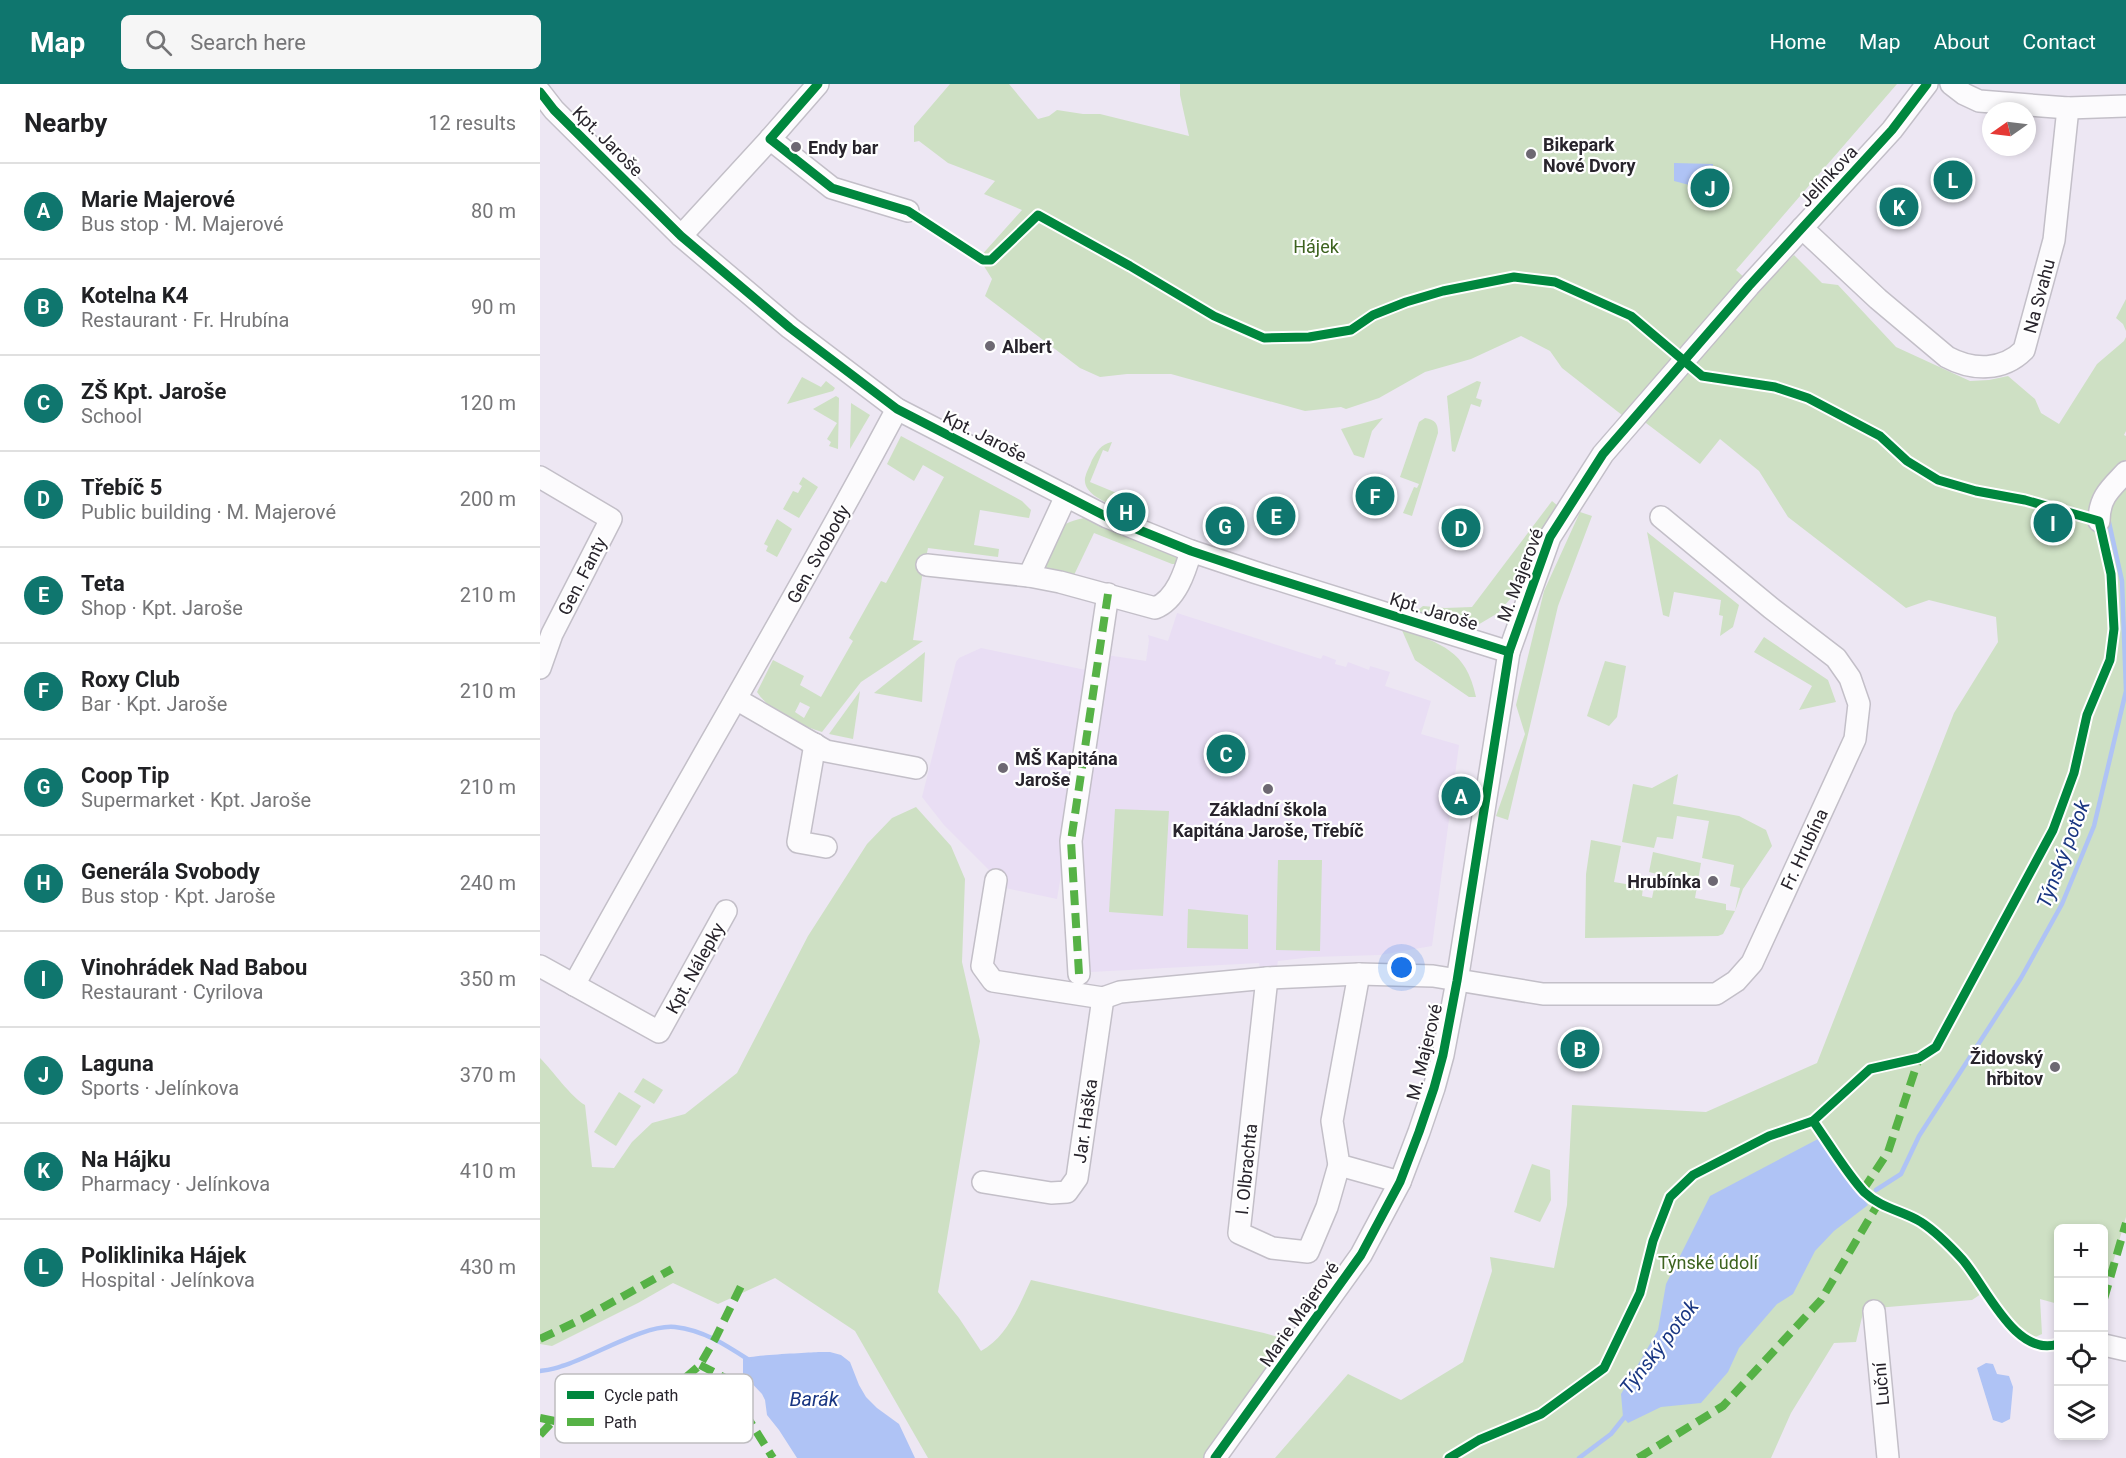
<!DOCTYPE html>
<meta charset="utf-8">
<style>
body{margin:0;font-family:Roboto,sans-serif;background:#f6f6f6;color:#202124}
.controls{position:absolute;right:18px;bottom:18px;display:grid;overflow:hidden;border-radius:9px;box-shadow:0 3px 9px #0003}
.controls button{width:54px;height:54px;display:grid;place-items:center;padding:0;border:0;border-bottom:2px solid #e0e0e0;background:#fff;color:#202124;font:30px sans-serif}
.compass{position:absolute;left:1442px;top:18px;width:54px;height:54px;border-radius:50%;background:#fff;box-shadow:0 3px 9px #0003;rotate:256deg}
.you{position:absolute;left:862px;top:884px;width:21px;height:21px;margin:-15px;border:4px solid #fff;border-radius:50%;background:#1a73e8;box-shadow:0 0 0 9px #1a73e833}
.badge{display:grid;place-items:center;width:39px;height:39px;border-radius:50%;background:#0f766e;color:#fff;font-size:20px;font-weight:700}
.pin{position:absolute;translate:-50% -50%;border:3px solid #fff;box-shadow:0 2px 6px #0006}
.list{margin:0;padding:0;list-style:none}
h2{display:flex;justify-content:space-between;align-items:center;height:78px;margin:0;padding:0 24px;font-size:26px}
h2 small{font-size:20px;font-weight:400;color:#757577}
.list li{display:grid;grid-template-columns:39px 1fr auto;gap:18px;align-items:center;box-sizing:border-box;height:96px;padding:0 24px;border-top:2px solid #e0e0e0}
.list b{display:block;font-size:22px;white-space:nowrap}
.list p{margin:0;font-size:20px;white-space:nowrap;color:#757577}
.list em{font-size:20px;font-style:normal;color:#757577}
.icon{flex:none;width:33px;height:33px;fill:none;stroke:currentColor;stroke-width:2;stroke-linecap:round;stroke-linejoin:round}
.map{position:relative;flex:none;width:1586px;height:1374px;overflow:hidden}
header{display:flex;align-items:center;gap:36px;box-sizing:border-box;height:84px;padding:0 30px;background:#0f766e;color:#fff}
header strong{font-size:28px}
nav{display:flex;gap:33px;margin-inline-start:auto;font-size:21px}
.search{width:420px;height:54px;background:#f6f6f6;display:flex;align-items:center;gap:15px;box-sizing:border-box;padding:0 21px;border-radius:9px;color:#757577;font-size:22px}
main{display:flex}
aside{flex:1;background:#fff}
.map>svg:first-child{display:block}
.built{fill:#e9def4}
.green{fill:#cee0c4;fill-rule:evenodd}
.water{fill:#afc3f5}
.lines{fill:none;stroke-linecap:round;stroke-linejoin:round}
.stream{stroke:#afc3f5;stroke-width:4.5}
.minor-casing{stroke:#c3bfc8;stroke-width:24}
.minor{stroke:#fcfbfd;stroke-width:21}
.quiet{stroke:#56b246;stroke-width:8;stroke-dasharray:15 8;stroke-linecap:butt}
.cycleway-casing{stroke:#fff;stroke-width:13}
.cycleway{stroke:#00873e;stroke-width:9}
.poi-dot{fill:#6d6872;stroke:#fff;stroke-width:2}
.labels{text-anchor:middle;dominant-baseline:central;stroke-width:4.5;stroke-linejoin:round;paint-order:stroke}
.street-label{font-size:18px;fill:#28242c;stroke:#fff}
.poi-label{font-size:18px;font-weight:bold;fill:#28242c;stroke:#fff;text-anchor:start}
.park-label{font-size:18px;fill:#3d631f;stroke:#fff}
.water-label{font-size:20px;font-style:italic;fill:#193682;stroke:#fff}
.key{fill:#fff;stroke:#bebdc0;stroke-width:1.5}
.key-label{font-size:16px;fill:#28242c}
</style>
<header>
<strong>Map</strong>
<div class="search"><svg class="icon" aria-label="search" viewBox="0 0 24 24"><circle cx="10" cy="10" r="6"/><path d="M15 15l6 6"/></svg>Search here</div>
<nav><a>Home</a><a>Map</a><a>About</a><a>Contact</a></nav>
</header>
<main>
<aside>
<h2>Nearby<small>12 results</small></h2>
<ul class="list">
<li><span class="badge">A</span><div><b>Marie Majerové</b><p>Bus stop · M. Majerové</p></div><em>80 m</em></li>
<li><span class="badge">B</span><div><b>Kotelna K4</b><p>Restaurant · Fr. Hrubína</p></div><em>90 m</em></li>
<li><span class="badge">C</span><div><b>ZŠ Kpt. Jaroše</b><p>School</p></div><em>120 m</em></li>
<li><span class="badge">D</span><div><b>Třebíč 5</b><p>Public building · M. Majerové</p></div><em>200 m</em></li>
<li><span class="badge">E</span><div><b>Teta</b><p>Shop · Kpt. Jaroše</p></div><em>210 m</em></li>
<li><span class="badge">F</span><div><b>Roxy Club</b><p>Bar · Kpt. Jaroše</p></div><em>210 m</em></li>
<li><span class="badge">G</span><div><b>Coop Tip</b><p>Supermarket · Kpt. Jaroše</p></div><em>210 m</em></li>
<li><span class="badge">H</span><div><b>Generála Svobody</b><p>Bus stop · Kpt. Jaroše</p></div><em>240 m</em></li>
<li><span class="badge">I</span><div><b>Vinohrádek Nad Babou</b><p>Restaurant · Cyrilova</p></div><em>350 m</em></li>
<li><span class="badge">J</span><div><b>Laguna</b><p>Sports · Jelínkova</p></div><em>370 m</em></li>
<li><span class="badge">K</span><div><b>Na Hájku</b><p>Pharmacy · Jelínkova</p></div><em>410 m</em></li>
<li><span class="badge">L</span><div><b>Poliklinika Hájek</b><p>Hospital · Jelínkova</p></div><em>430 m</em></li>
</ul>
</aside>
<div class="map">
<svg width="1586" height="1374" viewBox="0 0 1586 1374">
<rect width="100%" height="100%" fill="#ede7f3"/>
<!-- built -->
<g class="built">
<path d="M637,529L781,575L783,571L796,576L795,580L806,583L808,578L829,586L830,582L850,588L845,602L891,617L881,650L919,661L892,862L840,871L772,873L738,877L737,882L720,884L719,879L551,888L544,890L535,749L560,570L606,577L609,556L608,551L628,557Z"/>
<path d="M441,564L555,588L517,815L461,803L454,791L404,741L382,713L416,578L419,574Z"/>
</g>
<!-- green -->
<g class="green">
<path d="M410,0H469L498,35L509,32L517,26L543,30H560L649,52L640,11V0H1357L1196,186L1218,206L1254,171L1282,199L1298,201L1356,263L1430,297L1449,296L1468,292L1495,315L1501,329L1519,340L1557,280L1584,257L1586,253V347L1584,351L1586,352V1133L1564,1210V1144H1518V1220L1500,1215L1502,1250L1489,1256L1447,1206L1432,1216L1324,1225L1316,1258L1294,1259L1251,1329L1231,1374H735L808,1290L861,1316L923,1278L952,1187L950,1173L1014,1184L1027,1121L1032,1021L1166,1028L1277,979L1414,629L1458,558L1456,533L1389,516L1366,524L1248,433L1219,387L1180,355L1160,380L1102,336L1096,342L1022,284L1010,267L981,252L931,275L885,288L839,314L806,325L801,323L765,327L631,290H587L560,293L540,284L445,212L452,195L439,174L482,126L444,110L455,97L408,79L379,57L374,58V42Z"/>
<path d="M1586,215V247L1583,240L1576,234Z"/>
<path d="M262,293L281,303L286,297L295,304L293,307L247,320Z"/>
<path d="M937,297L941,298L936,314L942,316L940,323L931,320L915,368L912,367L907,312Z"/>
<path d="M296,312L299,314L298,365L289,362L291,358L287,355L297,339L273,325Z"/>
<path d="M311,319L330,331L310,365Z"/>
<path d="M843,334L832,347L824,374L814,371L801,345Z"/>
<path d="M885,334C895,336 898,339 898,349L872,432L863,429L874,403L877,404L879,400L860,393L879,338Z"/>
<path d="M361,352L482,417L491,426L489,434L440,426L434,461L459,465L458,473L388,464L382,493L373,556L383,557L321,598L282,648C260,641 230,628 217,608L233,576L264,592L260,601L281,613L313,557L309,554L341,497L346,499L404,393L383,381L374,397L347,380ZM260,618L270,623L264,634L255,628Z"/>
<path d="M572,358L568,368L563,366L550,398L596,417V429C581,424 542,414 545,394C546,388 550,382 552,376C557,367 561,360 572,358Z"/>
<path d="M263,393L278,403L259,434L243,425L253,407L258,409L262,402L259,400Z"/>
<path d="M1012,417L1018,422L988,475L971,514L958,529L936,542L923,544L875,528L883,522L905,524L932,523Z"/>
<path d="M1040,428L1052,432L1018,522L968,736L956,732L985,650L976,621L1004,507Z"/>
<path d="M544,434L642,474L637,480H632L554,449L534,491L511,492L504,482C514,454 512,440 544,434Z"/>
<path d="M237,435L252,445L237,473L226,467L228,462L224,460Z"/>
<path d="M1107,448L1199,521L1193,543L1180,552L1183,532L1179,531L1181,516L1134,508L1129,533L1123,531Z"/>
<path d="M861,544C901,561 926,565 936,613H929L875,576Z"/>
<path d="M1224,553L1288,596L1296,618L1259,626L1272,602L1214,568Z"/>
<path d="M385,568L382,618L334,609Z"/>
<path d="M1065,577L1086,582L1077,633L1069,642L1047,632Z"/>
<path d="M320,607L313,655L289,650Z"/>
<path d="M1138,690L1133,720L1199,732L1226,746L1232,762L1203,805L1195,827L1183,850L1178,852L1045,854L1046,790L1051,756L1081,762L1074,798L1103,803L1102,812L1112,814L1117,790L1109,788L1113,768L1161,779L1155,814L1186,820V826L1195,827L1200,804L1190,802L1194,781L1162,774L1169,737L1137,732L1133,755L1117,753L1114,764L1082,758L1093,700L1112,704Z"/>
<path d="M376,723L411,762L425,795L422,878L440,957L398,1208L419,1234L441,1267C467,1253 479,1222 491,1196L724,1249L745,1255L758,1261L675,1374H388L315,1247L235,1194L178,1220L133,1199L98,1219L12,1262L0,1260V974C14,988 30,1012 45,1021L52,1083L74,1084L92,1058L112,1039L145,1030L197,989L268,852L327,760L352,734Z"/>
<path d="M575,725L629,727L623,832L569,828Z"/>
<path d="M738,776H782L780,867L736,866Z"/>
<path d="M648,825L708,831V865L647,864Z"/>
<path d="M103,994L123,1006L114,1020L94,1008Z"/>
<path d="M79,1008L101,1022L76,1062L54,1048Z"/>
<path d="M992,1080L1010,1086L1011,1116L1000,1138L974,1128Z"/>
</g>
<!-- water -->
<g class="water">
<path d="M1134,79L1173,80L1172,107L1134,97Z"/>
<path d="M1278,1055L1328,1121L1294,1147L1275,1167L1253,1210L1237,1220L1199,1264L1188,1288L1161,1319L1121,1323L1088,1339L1083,1333L1081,1310L1118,1246L1126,1200L1170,1112Z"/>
<path d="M278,1268H290L301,1271L310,1278L319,1301L326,1313L337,1324L359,1340L375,1374H257L239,1346L227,1331L225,1316L222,1310L203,1290V1275C209,1271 265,1269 278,1268Z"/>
<path d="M1446,1279L1453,1280L1457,1290L1469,1292L1473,1303L1470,1335L1462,1339L1453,1336L1437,1284Z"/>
</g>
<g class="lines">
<!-- stream -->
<g class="stream">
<path d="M1336,1106L1361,1090L1379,1052L1481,894L1522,820L1554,742L1586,607L1582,497L1568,434"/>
<path d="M0,1287C7,1286 15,1285 22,1282C53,1273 104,1240 135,1243C163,1246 186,1261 209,1276"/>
<path d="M1039,1374L1071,1350L1087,1330"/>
</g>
<!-- minor casing -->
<g class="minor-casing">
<g id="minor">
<path d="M1411,0L1424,10L1439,17L1528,24L1586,22"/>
<path d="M0,8L14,26L141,152L250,244L357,325L567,433L651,467L714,488L969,568"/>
<path d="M230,55L292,104L368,127"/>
<path d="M1262,144L1338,215L1407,273C1433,287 1463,287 1484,266L1514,156L1528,24"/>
<path d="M141,152L230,55L278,0"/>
<path d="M0,393L71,435L12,550L0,584"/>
<path d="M1559,437C1559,413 1571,404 1586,388"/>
<path d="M387,481L489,492L520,498L615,524C636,516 645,488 651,467"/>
<path d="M489,492L526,412"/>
<path d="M196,615L286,667L376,684"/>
<path d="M275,660L258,758L286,763"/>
<path d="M456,796L442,882L453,897L563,914L580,908L727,894L819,890L893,892L1003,910H1176L1196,897L1212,879L1315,655L1319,620L1310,594L1296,574L1231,524L1121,433"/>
<path d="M0,882L119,948L186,827"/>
<path d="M539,890L531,757L568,510"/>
<path d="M819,890L792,1037L799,1081L860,1098"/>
<path d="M727,894L699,1149L732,1164L768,1168L787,1123L799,1081"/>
<path d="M34,901C140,708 254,519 357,325"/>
<path d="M443,1098L511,1109L527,1108L537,1094L563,914"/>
<path d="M1334,1227L1348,1374"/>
<path d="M1564,1261L1586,1266"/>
<path d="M675,1374L821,1171L860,1098L879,1048L894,1004L903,971L917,897L969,568L1010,453L1063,370L1209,202L1352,46L1387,0"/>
</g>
</g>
<!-- minor -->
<use href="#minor" class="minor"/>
<!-- quiet -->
<g class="quiet">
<path d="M539,890L531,757L568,510"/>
<path d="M1323,1106L1348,1068L1379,974"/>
<path d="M1564,1215L1586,1139"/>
<path d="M0,1255L42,1235L132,1185"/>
<path d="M160,1281L191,1297L206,1331L233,1374"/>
<path d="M0,1334L44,1343L109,1325L160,1281L175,1255L201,1202"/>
<path d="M0,1351L13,1337"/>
<path d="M1098,1374L1183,1322L1281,1216L1338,1120L1335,1117"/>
</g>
<!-- cycleway casing -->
<g class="cycleway-casing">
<g id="cycleway">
<path d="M278,0L230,55L292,104L368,127L443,176H451L498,131L590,182L674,232L724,254L769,253L811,246L833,231L866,218L903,207L974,193L1015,198L1091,232L1162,292L1235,303L1268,314L1340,352L1367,377L1398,396L1436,407L1485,416L1559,437L1571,490L1574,545L1570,576L1547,631L1534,689L1513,746L1396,963L1379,974L1330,985L1273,1037L1229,1052L1153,1091L1130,1113L1113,1157L1100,1209L1064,1284L1001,1330L939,1356L909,1374"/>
<path d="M0,8L14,26L141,152L250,244L357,325L567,433L651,467L714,488L969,568"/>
<path d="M1273,1037C1288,1058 1307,1090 1324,1108C1342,1125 1361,1126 1381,1138C1395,1147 1410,1162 1422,1175C1446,1202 1475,1274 1518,1260"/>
<path d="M675,1374L821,1171L860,1098L879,1048L894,1004L903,971L917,897L969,568L1010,453L1063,370L1209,202L1352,46L1387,0"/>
</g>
</g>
<!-- cycleway -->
<use href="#cycleway" class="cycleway"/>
</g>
<!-- markers -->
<g class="poi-dot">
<circle cx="256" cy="63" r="6"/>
<circle cx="991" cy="70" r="6"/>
<circle cx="450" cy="262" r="6"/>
<circle cx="463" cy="684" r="6"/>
<circle cx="728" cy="705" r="6"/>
<circle cx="1173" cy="797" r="6"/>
<circle cx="1515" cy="983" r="6"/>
</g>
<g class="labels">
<!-- street labels -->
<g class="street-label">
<text transform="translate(68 57) rotate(45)">Kpt. Jaroše</text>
<text transform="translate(1288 92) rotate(-47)">Jelínkova</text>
<text transform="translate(1499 212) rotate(-75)">Na Svahu</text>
<text transform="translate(445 352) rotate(27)">Kpt. Jaroše</text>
<text transform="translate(278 470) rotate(-61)">Gen. Svobody</text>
<text transform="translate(980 491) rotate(-69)">M. Majerové</text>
<text transform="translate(42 492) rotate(-63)">Gen. Fanty</text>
<text transform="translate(894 527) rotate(17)">Kpt. Jaroše</text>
<text transform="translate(1264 765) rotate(-65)">Fr. Hrubína</text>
<text transform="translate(155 884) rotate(-61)">Kpt. Nálepky</text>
<text transform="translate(884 968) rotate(-76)">M. Majerové</text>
<text transform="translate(545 1037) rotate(-82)">Jar. Haška</text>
<text transform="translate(706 1085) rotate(-84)">I. Olbrachta</text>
<text transform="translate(759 1230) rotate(-55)">Marie Majerové</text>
<text transform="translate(1341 1300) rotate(-95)">Luční</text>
</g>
<!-- poi labels -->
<g class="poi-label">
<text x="1003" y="60">Bikepark<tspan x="1003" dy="21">Nové Dvory</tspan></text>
<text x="268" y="63">Endy bar</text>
<text x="462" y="262">Albert</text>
<text x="475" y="674">MŠ Kapitána<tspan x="475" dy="21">Jaroše</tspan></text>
<text x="728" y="725" text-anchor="middle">Základní škola<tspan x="728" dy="21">Kapitána Jaroše, Třebíč</tspan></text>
<text x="1161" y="797" text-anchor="end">Hrubínka</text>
<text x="1503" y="973" text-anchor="end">Židovský<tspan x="1503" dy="21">hřbitov</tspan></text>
</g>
<!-- park labels -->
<g class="park-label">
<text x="776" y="162">Hájek</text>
<text x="1168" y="1178">Týnské údolí</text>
</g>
<!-- water labels -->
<g class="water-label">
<text transform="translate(1523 770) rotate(-69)">Týnský potok</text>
<text transform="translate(1119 1263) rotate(-52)">Týnský potok</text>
<text x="274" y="1315">Barák</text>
</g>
</g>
<!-- legend -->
<rect x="15" y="1290" width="198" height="69" rx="9" class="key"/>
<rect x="27" y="1307" width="27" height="8" fill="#00873e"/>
<rect x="27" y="1334" width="27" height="8" fill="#56b246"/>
<g class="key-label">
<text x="64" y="1317">Cycle path</text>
<text x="64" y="1344">Path</text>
</g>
</svg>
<div class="controls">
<button>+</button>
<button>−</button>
<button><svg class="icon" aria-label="locate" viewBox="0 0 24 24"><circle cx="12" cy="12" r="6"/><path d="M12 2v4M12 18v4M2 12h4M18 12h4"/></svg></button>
<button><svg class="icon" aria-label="layers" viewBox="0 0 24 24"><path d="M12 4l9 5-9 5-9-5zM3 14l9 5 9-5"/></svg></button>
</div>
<svg class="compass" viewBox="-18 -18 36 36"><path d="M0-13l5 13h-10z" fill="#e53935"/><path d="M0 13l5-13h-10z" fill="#757577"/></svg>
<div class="you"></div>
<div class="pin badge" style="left:921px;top:712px">A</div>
<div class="pin badge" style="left:1040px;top:965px">B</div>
<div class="pin badge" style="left:686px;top:670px">C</div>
<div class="pin badge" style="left:921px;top:444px">D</div>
<div class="pin badge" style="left:736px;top:432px">E</div>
<div class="pin badge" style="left:835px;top:412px">F</div>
<div class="pin badge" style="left:685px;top:442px">G</div>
<div class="pin badge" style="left:586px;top:428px">H</div>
<div class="pin badge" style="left:1513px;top:439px">I</div>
<div class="pin badge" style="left:1170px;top:104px">J</div>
<div class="pin badge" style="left:1359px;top:123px">K</div>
<div class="pin badge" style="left:1413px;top:96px">L</div>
</div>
</main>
